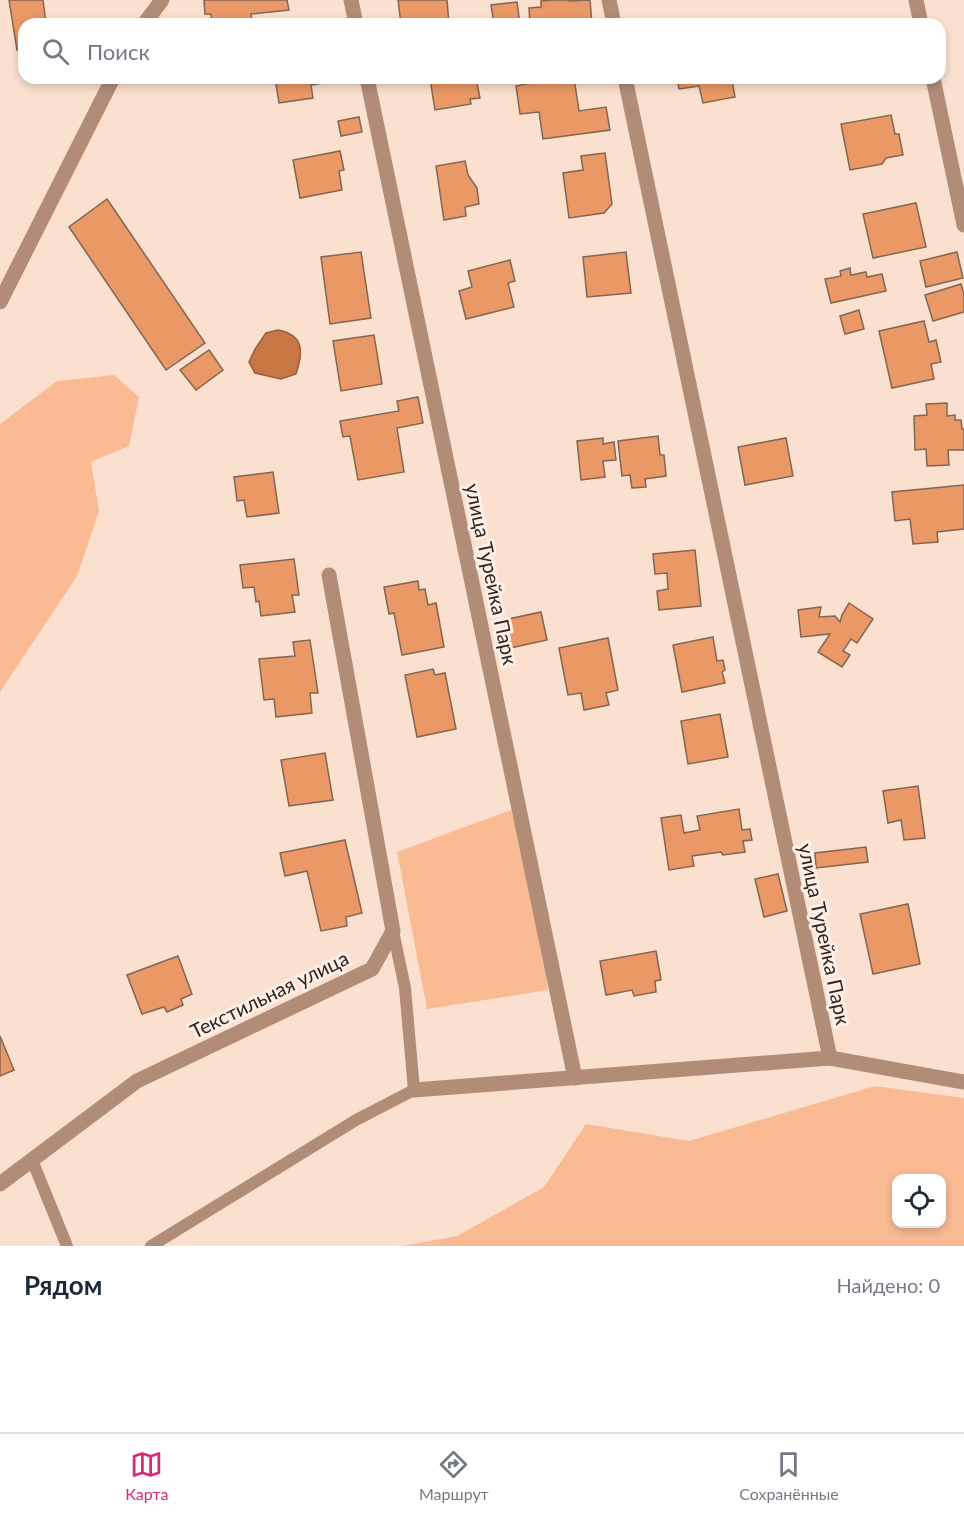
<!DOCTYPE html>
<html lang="ru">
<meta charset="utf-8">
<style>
body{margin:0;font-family:Lato,sans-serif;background:#f6f6f7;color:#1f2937}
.controls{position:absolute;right:18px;bottom:18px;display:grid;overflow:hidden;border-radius:12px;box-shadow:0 3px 9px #0003}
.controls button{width:54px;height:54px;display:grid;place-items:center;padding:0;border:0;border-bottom:2px solid #e0e1e3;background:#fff;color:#1f2937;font:30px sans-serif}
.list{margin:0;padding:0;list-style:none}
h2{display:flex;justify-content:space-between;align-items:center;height:78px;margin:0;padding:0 24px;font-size:26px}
h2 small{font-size:20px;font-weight:400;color:#747a83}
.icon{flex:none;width:33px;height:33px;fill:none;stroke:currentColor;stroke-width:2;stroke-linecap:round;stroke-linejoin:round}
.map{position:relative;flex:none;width:964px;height:1246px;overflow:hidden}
.search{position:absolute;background:#fff;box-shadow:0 3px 9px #0003;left:18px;right:18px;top:18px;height:66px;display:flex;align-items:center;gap:15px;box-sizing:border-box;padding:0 21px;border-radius:18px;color:#747a83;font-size:22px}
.sheet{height:186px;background:#fff}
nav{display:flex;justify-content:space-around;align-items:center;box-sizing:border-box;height:84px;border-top:2px solid #e0e1e3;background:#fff;font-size:16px;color:#747a83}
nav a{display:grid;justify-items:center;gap:3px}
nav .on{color:#db2777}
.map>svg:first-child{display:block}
.green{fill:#f9ba94;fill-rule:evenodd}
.water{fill:#c67744;stroke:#995e38;stroke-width:1.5}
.building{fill:#ea9865;stroke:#826554;stroke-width:1.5}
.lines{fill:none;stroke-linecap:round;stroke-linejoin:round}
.service{stroke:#b18d78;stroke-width:12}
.minor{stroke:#b18d78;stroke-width:15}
.labels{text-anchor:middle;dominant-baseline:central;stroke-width:6;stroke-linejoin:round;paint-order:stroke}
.street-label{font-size:20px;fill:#30241d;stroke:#fef0e8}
</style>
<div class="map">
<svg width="964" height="1246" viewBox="0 0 964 1246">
<rect width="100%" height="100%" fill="#fbe0d0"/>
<!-- green -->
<g class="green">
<path d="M114,375L139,397L129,446L91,462L99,511L77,576L0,692V424L57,381Z"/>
<path d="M511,810L534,882L548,990L427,1009L397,852Z"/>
<path d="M875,1086L964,1098V1246H403L457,1236L544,1187L586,1124L689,1141ZM942,1178V1224H896V1178Z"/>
</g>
<!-- water -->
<path class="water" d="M278,330C305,335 303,353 296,374L281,379L255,373L249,362L255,349L266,333Z"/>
<!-- building -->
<g class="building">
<path d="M9,0H43L46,24H24V49L17,50Z"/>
<path d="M204,0H287L289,10L251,14L252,20L212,24L211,14H205Z"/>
<path d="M398,0H447L449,24H401Z"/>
<path d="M553,0H569V1L590,0L592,24H530L529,8L541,7V1Z"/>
<path d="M517,2L520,24H494L491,5Z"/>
<path d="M275,78H323L324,83L311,85L313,98L279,103Z"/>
<path d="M434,78H476L480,98L470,99L471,104L435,110L430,79Z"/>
<path d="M531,78H574L579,111L606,107L610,130L543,139L539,112L520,114L516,86L531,83Z"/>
<path d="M677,78H743L732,80L735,97L703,103L699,86L679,89Z"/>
<path d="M891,115L895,134H899L903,155L886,158L882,164L850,170L841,124Z"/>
<path d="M359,117L362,132L341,136L338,121Z"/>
<path d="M340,151L344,170L339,171L342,190L300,198L293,160Z"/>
<path d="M605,153L612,204L604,213L569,218L563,173L583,170L581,156Z"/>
<path d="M465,161L468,175L477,188L479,204L465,207L466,216L444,220L436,166Z"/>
<path d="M107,199L205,343L166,370L69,227Z"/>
<path d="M916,203L926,247L873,258L863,214Z"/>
<path d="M361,252L371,318L330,324L321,257Z"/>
<path d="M626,252L631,293L587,297L583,257Z"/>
<path d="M957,252L963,278L926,287L920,261Z"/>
<path d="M510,260L515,281L508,283L514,307L466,319L459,291L472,287L468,271Z"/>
<path d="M850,268L851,275L866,272L867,277L882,274L886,291L831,303L825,279L841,276L840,271Z"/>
<path d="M961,284L964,294V312L933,321L925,295Z"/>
<path d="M859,310L864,329L845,334L840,316Z"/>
<path d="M924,321L929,342L936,340L941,362L931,364L934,379L892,388L879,331Z"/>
<path d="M374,335L382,384L341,391L333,341Z"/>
<path d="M209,350L223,370L196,390L180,370Z"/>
<path d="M418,397L423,423L397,428L404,472L358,480L350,436L343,437L340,421L399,411L397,401Z"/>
<path d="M947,403V416L955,415V420H961L962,429H964V450H948L949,465L927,466L926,449L915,450L914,416L927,415L926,404Z"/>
<path d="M658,436L660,455H664L666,476L645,479L646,487L632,488L630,475L622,476L618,441Z"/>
<path d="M603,438V444L614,442L616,460L603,461L605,477L581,480L577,441Z"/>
<path d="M786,438L793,476L745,485L738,447Z"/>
<path d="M273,472L279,513L247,517L244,500L237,501L234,477Z"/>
<path d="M964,485V529L937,532L938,542L913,544L910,519L895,521L892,492Z"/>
<path d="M695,550L701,606L659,610L657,591L668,589L667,573L655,574L653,554Z"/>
<path d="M294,559L299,595H292L295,612L261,616L259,601L256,602L254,587L243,588L240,565Z"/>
<path d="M418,581L419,590L425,589L428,605L436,603L444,647L402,655L394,613L389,614L384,587Z"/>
<path d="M849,603L873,619L857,643L851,639L843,651L850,655L842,667L818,652L830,634L801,637L798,610L821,607L819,617L835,616L840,622L842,615Z"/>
<path d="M541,612L547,640L510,648L504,620Z"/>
<path d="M713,637L717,661L723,660L725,670L722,672L725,683L682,692L673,645Z"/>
<path d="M608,638L618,690L606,693L609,705L584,710L581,693L568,695L559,648Z"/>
<path d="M310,640L318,693H310L312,713L276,717L274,699L264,700L259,659L295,656L293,642Z"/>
<path d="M433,669L435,675L445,673L456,729L417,737L405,675Z"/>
<path d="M720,714L728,757L688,764L681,721Z"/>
<path d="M325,753L333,800L289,806L281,760Z"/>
<path d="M918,786L925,838L904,840L901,820L888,823L883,791Z"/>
<path d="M739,809L742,830L750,829L752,840L743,841L745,852L723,855L721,852L692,856L694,866L669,870L661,818L681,815L684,833L700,830L697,816Z"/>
<path d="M345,840L362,913L346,917L347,926L321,931L307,871L285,876L280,853Z"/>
<path d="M866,847L868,862L816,868L815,853Z"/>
<path d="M778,874L787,911L764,917L755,879Z"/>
<path d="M908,904L920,964L873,974L860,914Z"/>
<path d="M656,951L661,980L655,981L656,992L634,996L632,990L606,995L600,961Z"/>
<path d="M178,956L192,994L181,999L183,1005L167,1012L164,1007L142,1014L127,975Z"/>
<path d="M0,1036L14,1070L0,1076Z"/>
</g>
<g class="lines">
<!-- service -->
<g class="service">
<path d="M32,1160L67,1246"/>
<path d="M151,1246L356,1120L414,1090L405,988L393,931"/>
</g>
<!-- minor -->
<g class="minor">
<path d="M351,0L356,24"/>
<path d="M609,0L614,24"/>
<path d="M916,0L921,24"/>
<path d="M144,24L162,0"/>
<path d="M367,78L575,1078"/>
<path d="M625,78L830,1058"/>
<path d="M933,78L964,225"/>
<path d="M0,302L113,78"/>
<path d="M414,1090L830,1058L964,1082"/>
<path d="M0,1184L137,1081L372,969L393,931L329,575"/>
</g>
</g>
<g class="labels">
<!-- street labels -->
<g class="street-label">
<text transform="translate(492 574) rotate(78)">улица Турейка Парк</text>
<text transform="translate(825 934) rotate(78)">улица Турейка Парк</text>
<text transform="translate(269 994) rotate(-26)">Текстильная улица</text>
</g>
</g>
</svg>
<div class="controls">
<button><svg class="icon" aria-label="locate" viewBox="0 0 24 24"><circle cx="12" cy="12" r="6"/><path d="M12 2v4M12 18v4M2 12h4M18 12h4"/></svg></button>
</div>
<div class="search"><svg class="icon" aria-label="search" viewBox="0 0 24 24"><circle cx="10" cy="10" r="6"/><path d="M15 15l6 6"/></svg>Поиск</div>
</div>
<section class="sheet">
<h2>Рядом<small>Найдено: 0</small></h2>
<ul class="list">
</ul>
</section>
<nav>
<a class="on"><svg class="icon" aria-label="map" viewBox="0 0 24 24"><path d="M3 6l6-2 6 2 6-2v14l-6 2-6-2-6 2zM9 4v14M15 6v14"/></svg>Карта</a>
<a><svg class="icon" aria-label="directions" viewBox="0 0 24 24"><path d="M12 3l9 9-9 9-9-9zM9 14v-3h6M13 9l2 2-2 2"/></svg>Маршрут</a>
<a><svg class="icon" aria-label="saved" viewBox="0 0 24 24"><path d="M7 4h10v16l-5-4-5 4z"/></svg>Сохранённые</a>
</nav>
